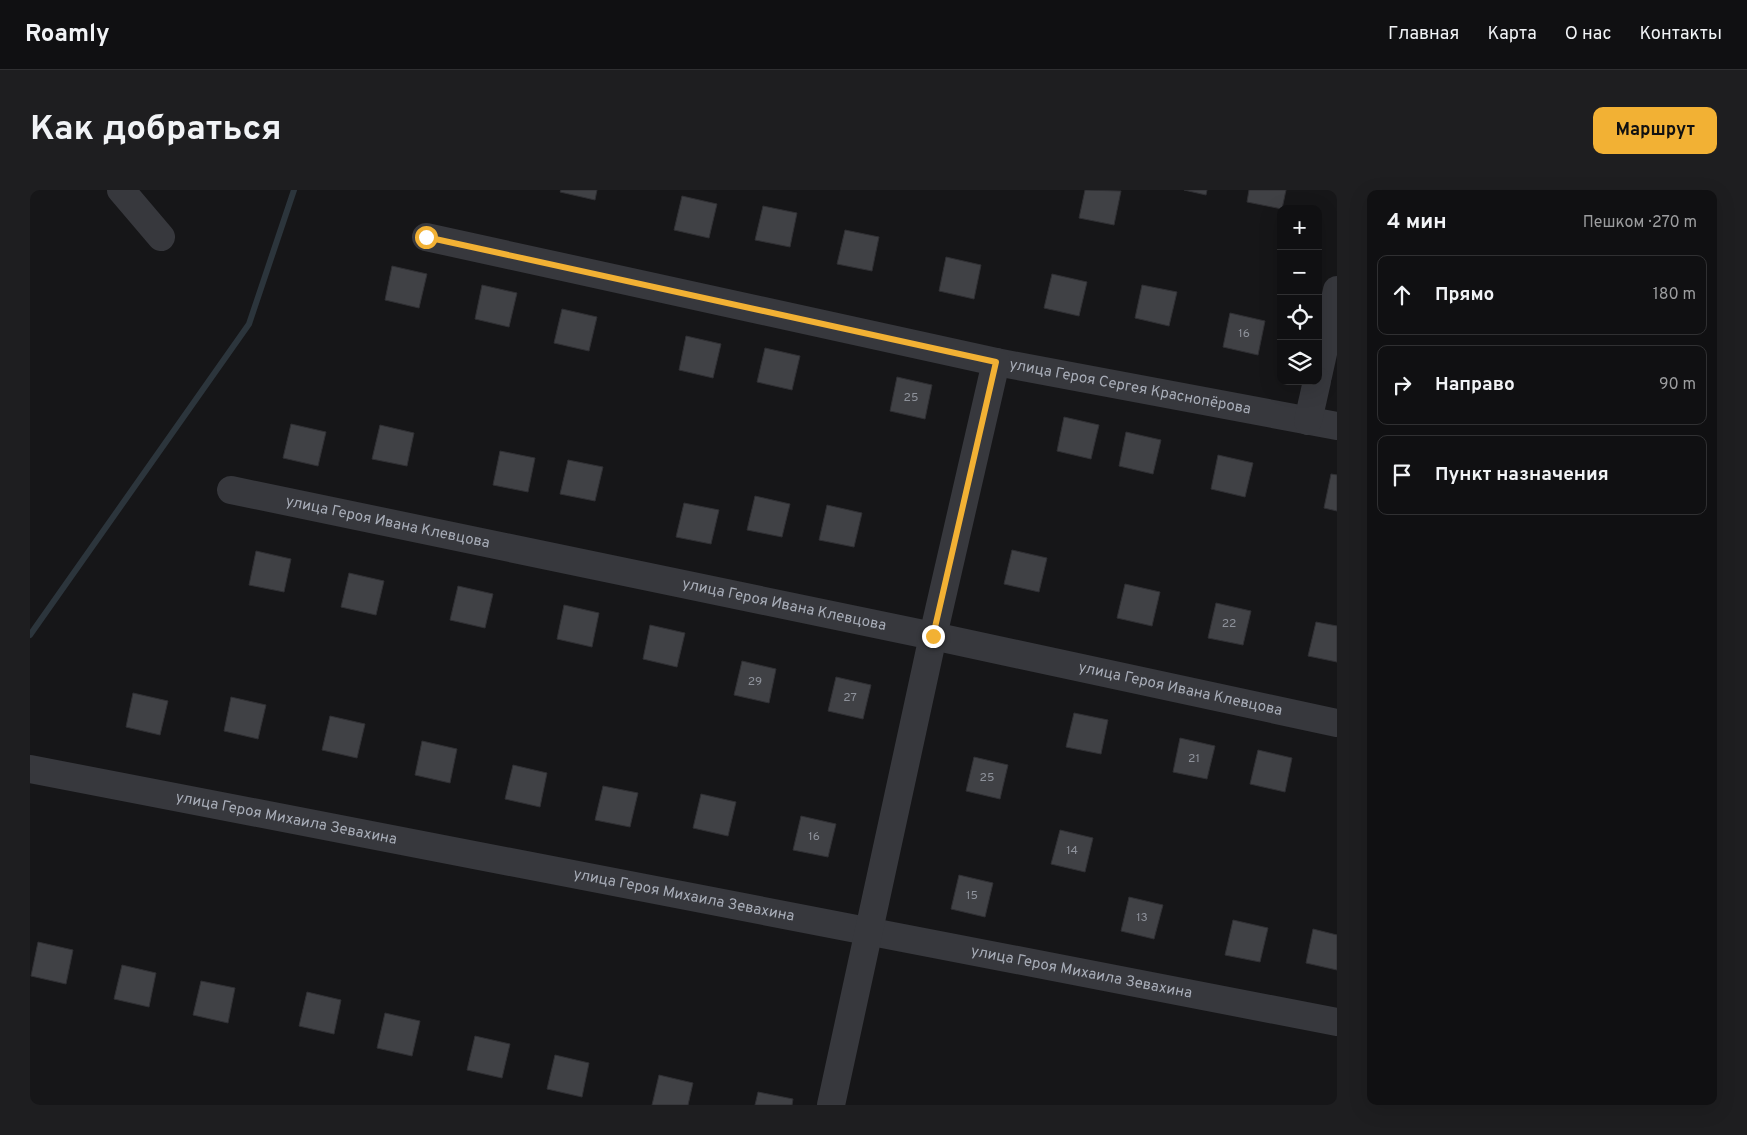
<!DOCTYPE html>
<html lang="ru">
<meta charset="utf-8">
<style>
body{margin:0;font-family:Overpass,sans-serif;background:#1e1e20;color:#f1f3f6}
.controls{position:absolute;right:15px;top:15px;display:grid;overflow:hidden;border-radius:10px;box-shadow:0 5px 20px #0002}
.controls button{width:45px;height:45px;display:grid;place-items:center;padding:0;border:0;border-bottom:1px solid #303032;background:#101012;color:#f1f3f6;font:25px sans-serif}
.stop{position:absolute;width:15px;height:15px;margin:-11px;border:4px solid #f2b134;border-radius:50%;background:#fff}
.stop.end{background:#f2b134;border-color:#fff;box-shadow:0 1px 5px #0008}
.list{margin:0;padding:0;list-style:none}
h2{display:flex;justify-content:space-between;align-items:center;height:65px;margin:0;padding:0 20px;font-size:21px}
h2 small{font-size:16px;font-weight:400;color:#9c9d9f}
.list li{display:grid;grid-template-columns:32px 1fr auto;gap:15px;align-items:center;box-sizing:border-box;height:80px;margin:0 10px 10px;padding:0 10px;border:1px solid #303032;border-radius:10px}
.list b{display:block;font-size:19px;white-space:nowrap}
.list em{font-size:16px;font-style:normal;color:#9c9d9f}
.icon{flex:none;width:28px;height:28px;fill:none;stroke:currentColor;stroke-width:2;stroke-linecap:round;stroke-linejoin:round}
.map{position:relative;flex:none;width:1307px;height:915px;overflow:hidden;border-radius:10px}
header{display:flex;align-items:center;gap:30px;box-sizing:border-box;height:70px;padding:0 25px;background:#101012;border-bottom:1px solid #303032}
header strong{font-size:24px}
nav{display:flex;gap:28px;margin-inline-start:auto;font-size:18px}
.intro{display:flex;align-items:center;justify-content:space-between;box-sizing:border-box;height:120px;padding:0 30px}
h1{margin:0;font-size:35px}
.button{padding:12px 22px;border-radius:10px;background:#f2b134;color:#111;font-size:18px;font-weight:700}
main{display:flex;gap:30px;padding:0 30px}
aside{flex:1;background:#101012;border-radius:10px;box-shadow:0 5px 20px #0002}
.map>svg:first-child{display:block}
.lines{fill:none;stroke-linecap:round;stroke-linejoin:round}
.stream{stroke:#2c353c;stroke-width:6}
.building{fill:#404145;stroke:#303034}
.minor{stroke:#37383d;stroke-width:28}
.route{stroke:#f2b134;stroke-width:6}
.labels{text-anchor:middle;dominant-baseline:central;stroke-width:5;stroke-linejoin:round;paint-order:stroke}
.number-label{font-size:12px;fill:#8e929b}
.street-label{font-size:15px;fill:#a8adb8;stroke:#111113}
</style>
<header>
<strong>Roamly</strong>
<nav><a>Главная</a><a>Карта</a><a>О нас</a><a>Контакты</a></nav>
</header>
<div class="intro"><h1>Как добраться</h1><a class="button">Маршрут</a></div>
<main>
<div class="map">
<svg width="1307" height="915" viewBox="0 0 1307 915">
<rect width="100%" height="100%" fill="#161618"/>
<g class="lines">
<!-- stream -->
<path class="stream" d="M0,445L219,134L264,0"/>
</g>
<!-- building -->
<g class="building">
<path d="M531,0H567L565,10L530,2Z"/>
<path d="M1055,0L1091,1L1084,35L1049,28Z"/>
<path d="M1154,0H1177L1176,5Z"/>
<path d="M1219,0H1256L1252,19L1217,12Z"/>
<path d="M652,6L687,14L679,48L644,40Z"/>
<path d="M733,16L767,23L760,57L725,50Z"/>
<path d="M815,40L849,47L842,81L807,74Z"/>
<path d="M916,67L951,75L944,109L909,101Z"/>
<path d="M362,76L397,84L389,118L355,110Z"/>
<path d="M1022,84L1057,92L1049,126L1014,118Z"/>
<path d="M452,95L487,103L479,137L445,129Z"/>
<path d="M1112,95L1147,102L1139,136L1105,128Z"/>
<path d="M532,119L567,127L559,161L524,153Z"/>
<path d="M1200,123L1235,131L1228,165L1193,157Z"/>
<path d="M656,146L691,154L683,188L649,180Z"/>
<path d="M735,158L770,166L762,200L727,192Z"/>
<path d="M867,187L902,195L895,229L860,221Z"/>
<path d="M1034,227L1069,235L1061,269L1027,261Z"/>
<path d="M261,234L296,242L288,276L253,268Z"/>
<path d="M350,235L384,243L377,276L342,269Z"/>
<path d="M1096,242L1131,250L1123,284L1089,276Z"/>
<path d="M470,261L505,268L498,302L463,295Z"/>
<path d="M1188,265L1223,273L1215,307L1181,299Z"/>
<path d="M538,270L573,277L565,311L530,304Z"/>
<path d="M1301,284L1307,285V321L1294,318Z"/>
<path d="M725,306L760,314L752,347L717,340Z"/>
<path d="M654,313L689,320L681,354L646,347Z"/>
<path d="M797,315L832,323L824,357L789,350Z"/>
<path d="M982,360L1017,368L1009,402L974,394Z"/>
<path d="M226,361L261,369L254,402L219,395Z"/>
<path d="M319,383L354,391L346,425L311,417Z"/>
<path d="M1095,394L1130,402L1122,436L1087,428Z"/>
<path d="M428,396L463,404L455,438L420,430Z"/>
<path d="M1186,413L1221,421L1213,455L1178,448Z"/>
<path d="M534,415L569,423L562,457L527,449Z"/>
<path d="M1286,432L1307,436V472L1278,466Z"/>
<path d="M620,435L655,443L647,477L613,469Z"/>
<path d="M712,471L746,479L739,513L704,505Z"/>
<path d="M806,487L841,495L833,529L798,521Z"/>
<path d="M103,503L138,511L130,545L96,537Z"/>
<path d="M201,507L236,515L228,549L194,541Z"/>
<path d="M1044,523L1078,530L1071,564L1036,557Z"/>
<path d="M300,526L335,534L327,568L292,560Z"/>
<path d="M1150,548L1185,556L1177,589L1143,582Z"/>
<path d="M392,551L427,559L420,593L385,585Z"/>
<path d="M1228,560L1262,568L1255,602L1220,594Z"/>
<path d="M944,567L978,575L970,609L936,601Z"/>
<path d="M483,575L517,583L510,617L475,609Z"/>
<path d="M573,596L608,603L600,637L565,630Z"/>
<path d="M671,604L706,612L698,646L663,638Z"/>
<path d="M771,626L806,634L798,667L763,660Z"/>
<path d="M1030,640L1063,648L1055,682L1021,674Z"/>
<path d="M929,685L963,693L955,727L921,719Z"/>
<path d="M1099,707L1133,715L1124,749L1091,741Z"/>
<path d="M1203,730L1238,738L1230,772L1195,765Z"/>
<path d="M1283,739L1307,745V780L1276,773Z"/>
<path d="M8,752L43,760L36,794L1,786Z"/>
<path d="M92,775L126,783L119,817L84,809Z"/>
<path d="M171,791L205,798L198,833L163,825Z"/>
<path d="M277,802L311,810L304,844L269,836Z"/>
<path d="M355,823L390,831L382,866L347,858Z"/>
<path d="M445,846L480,854L472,888L437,880Z"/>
<path d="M525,865L559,873L552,907L517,899Z"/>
<path d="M629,885L663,893L658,915H622Z"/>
<path d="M728,902L763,909L762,915H725Z"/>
</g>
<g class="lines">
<!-- minor -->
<g class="minor">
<path d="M91,0L131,47"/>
<path id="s1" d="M396,47L966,172L1307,236"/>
<path d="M1288,186L1307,100"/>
<path d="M1278,231L1287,191"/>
<path id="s2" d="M201,300L903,446L1307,533"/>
<path id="s3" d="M0,579L1307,832"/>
<path d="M801,915L903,446L966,172"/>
</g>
</g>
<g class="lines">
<!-- route -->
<path class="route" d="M396,47L966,172L903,446"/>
</g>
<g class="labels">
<!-- number labels -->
<g class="number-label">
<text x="1214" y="144">16</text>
<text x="881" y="208">25</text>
<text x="1199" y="434">22</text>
<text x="725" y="492">29</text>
<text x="820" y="508">27</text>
<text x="1164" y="569">21</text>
<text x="957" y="588">25</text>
<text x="784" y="647">16</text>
<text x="1042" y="661">14</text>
<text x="942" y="706">15</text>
<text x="1112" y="728">13</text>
</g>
<!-- street labels -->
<g class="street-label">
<text stroke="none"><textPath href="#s1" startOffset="720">улица Героя Сергея Краснопёрова</textPath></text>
<text stroke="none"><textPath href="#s2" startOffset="160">улица Героя Ивана Клевцова</textPath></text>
<text stroke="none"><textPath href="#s2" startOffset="565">улица Героя Ивана Клевцова</textPath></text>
<text stroke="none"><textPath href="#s2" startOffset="970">улица Героя Ивана Клевцова</textPath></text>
<text stroke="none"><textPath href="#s3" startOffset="261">улица Героя Михаила Зевахина</textPath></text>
<text stroke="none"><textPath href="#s3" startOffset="666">улица Героя Михаила Зевахина</textPath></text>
<text stroke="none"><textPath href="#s3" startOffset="1071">улица Героя Михаила Зевахина</textPath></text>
</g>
</g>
</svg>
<div class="controls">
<button>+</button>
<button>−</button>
<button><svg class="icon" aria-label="locate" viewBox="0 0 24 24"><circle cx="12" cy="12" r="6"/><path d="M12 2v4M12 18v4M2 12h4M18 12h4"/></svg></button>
<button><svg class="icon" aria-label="layers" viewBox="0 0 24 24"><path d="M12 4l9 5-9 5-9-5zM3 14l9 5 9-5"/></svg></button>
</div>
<div class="stop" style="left:396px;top:47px"></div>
<div class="stop end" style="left:903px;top:446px"></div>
</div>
<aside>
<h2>4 мин<small>Пешком · 270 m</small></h2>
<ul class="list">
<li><svg class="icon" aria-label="ahead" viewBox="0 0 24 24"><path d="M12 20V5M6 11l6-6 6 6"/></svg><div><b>Прямо</b></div><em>180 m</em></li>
<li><svg class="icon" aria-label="right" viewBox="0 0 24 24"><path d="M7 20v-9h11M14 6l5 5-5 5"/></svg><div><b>Направо</b></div><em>90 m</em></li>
<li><svg class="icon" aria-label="arrive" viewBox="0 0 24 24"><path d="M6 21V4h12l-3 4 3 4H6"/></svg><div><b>Пункт назначения</b></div></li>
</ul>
</aside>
</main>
